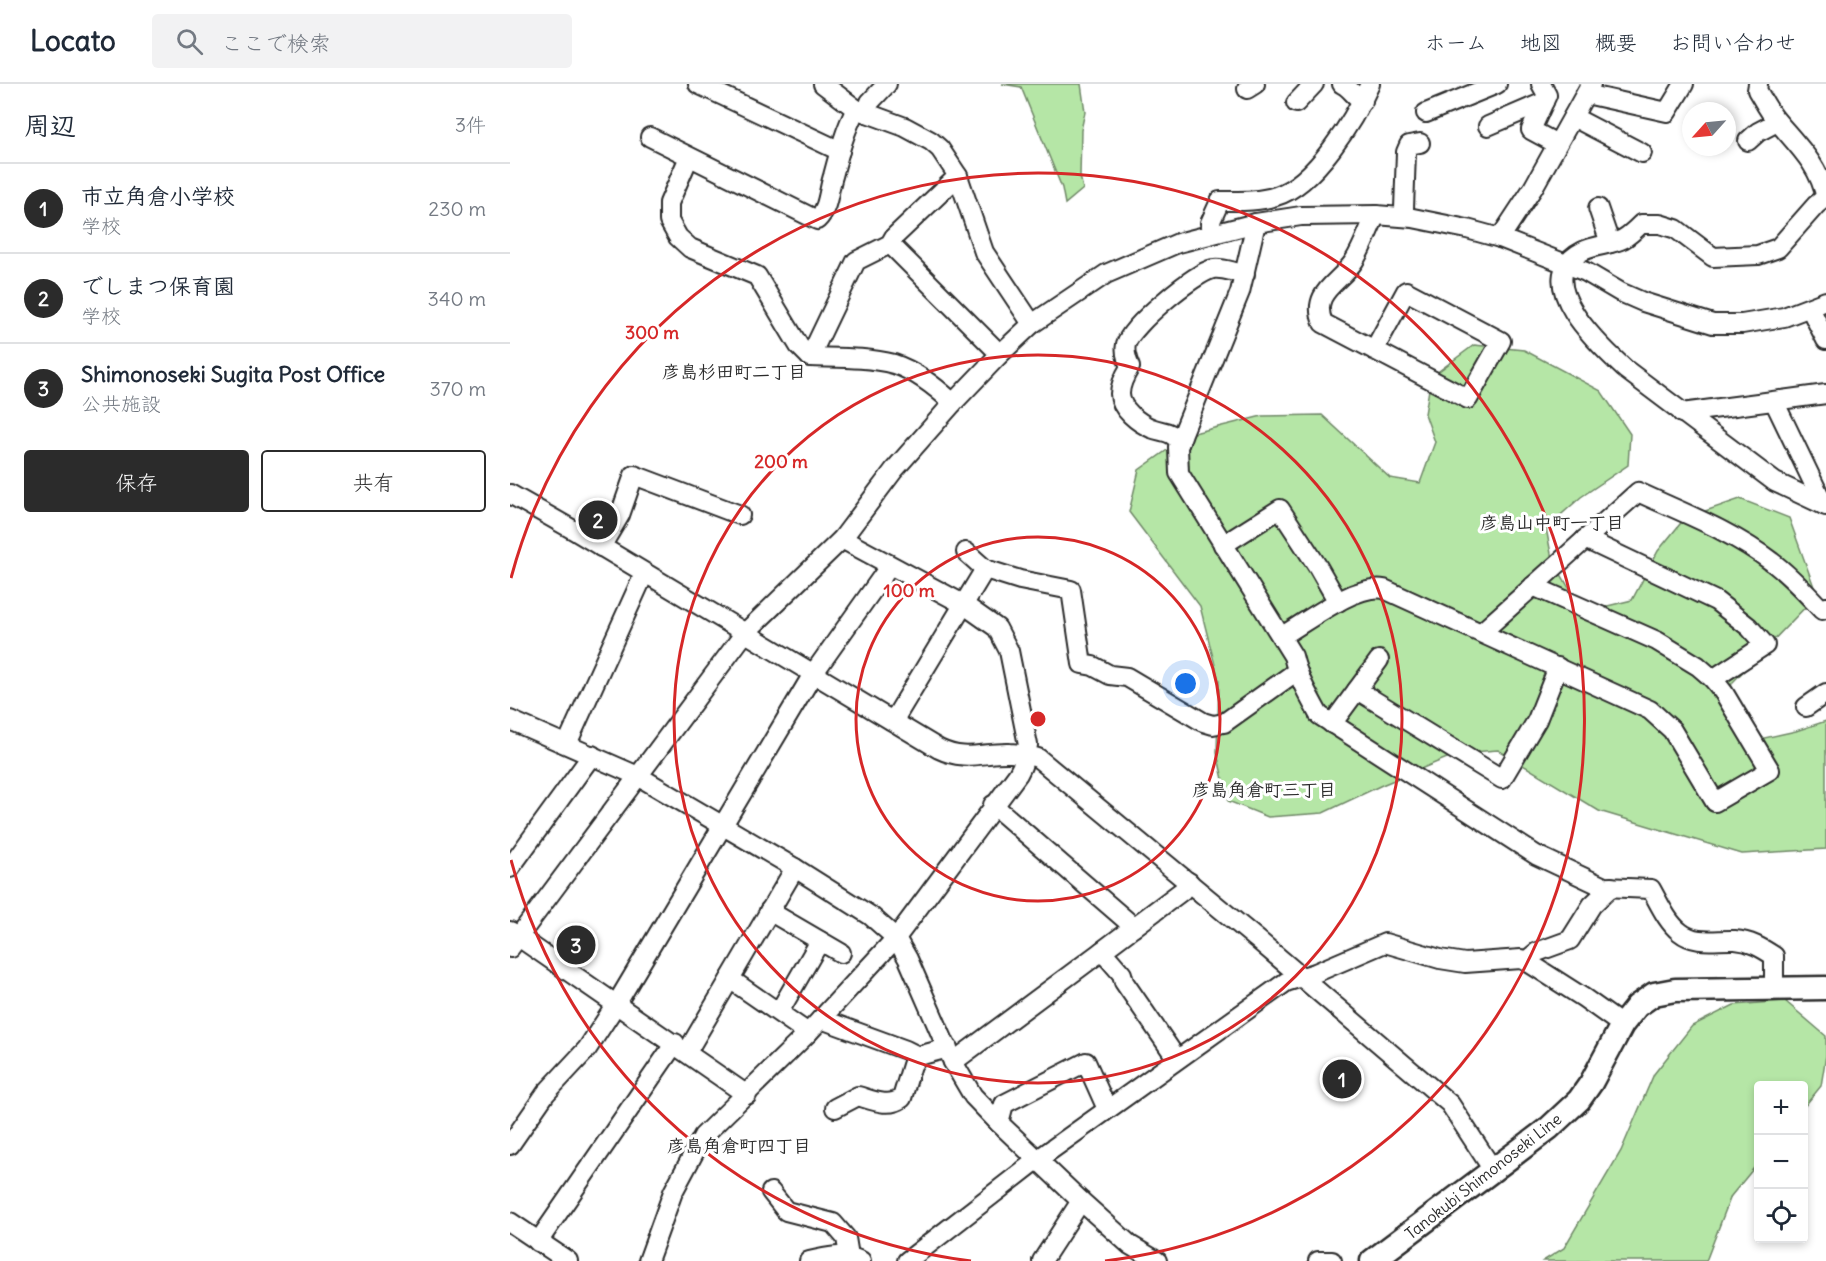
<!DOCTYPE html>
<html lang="ja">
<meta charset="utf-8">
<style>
body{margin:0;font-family:Delius,"Klee One",sans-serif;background:#f2f2f3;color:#1f2937}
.controls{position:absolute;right:18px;bottom:18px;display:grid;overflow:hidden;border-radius:6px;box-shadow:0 3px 9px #0003}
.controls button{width:54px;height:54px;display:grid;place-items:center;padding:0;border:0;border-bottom:2px solid #e0e1e3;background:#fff;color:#1f2937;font:30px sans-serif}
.compass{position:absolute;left:1172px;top:18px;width:54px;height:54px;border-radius:50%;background:#fff;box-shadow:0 3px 9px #0003;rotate:243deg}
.you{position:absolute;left:676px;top:600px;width:21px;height:21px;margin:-15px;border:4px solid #fff;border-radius:50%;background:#1a73e8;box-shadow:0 0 0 9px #1a73e833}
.badge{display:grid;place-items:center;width:39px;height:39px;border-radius:50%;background:#2b2b2b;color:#fff;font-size:20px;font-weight:700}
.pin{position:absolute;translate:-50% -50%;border:3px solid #fff;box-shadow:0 2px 6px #0006}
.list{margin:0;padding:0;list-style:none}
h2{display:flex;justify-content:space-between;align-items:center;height:78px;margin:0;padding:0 24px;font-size:26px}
h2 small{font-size:20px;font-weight:400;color:#747a83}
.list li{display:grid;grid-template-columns:39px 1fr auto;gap:18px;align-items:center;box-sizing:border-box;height:90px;padding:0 24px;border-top:2px solid #e0e1e3}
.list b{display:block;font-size:22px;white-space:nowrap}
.list p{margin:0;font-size:20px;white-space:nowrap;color:#747a83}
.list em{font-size:20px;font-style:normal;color:#747a83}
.actions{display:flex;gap:12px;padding:18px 24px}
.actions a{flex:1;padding:14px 0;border:2px solid #2b2b2b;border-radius:6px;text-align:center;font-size:21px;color:#2b2b2b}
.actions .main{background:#2b2b2b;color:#fff}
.icon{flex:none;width:33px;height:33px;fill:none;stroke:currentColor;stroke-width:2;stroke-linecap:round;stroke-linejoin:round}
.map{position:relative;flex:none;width:1316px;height:1177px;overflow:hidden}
header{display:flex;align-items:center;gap:36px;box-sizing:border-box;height:84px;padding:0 30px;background:#fff;border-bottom:2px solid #e0e1e3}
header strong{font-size:28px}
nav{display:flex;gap:33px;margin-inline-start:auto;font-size:21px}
.search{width:420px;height:54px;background:#f2f2f3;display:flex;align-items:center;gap:15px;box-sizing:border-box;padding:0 21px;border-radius:6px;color:#747a83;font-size:22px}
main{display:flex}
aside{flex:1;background:#fff}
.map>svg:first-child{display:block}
.green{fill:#b5e6a6;stroke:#708868;stroke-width:1.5}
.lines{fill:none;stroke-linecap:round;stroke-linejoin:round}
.minor-casing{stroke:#2b2b2b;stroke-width:22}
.major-casing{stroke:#2b2b2b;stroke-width:27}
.minor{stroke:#fff;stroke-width:18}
.major{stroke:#fff;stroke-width:22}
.ring{fill:none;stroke:#d62828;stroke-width:3}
.labels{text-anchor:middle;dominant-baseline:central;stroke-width:6;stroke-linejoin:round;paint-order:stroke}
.street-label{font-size:16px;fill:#2b2b2b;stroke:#fff}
.neighbourhood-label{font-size:18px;font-weight:bold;fill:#2b2b2b;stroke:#fff}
.centre{fill:#d62828;stroke:#fff;stroke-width:3}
.ring-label{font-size:18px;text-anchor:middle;font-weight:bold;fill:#d62828;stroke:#fff;stroke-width:6;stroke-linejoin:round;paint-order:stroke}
</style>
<header>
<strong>Locato</strong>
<div class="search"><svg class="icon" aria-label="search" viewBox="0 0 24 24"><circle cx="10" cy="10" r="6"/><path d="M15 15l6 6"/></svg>ここで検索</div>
<nav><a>ホーム</a><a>地図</a><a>概要</a><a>お問い合わせ</a></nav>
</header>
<main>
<aside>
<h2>周辺<small>3件</small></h2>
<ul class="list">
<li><span class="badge">1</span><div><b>市立角倉小学校</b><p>学校</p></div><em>230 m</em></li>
<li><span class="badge">2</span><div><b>でしまつ保育園</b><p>学校</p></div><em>340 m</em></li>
<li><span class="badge">3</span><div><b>Shimonoseki Sugita Post Office</b><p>公共施設</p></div><em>370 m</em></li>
</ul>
<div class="actions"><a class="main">保存</a><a>共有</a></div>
</aside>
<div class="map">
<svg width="1316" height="1177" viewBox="0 0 1316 1177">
<rect width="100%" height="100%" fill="#fff"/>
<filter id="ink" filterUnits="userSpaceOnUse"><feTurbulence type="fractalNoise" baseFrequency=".0167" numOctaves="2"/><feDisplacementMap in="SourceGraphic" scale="12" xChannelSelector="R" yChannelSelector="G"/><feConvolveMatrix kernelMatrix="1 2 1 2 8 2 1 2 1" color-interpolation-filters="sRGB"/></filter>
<g filter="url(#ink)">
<!-- green -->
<g class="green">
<path d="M492,0H571L575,28L571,46L570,92L573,105L555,120L552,104L511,3Z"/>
<path d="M964,261L1014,266L1091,307L1120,350L1118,381L1071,413L1036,444L1042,475L1073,528L1122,516L1148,467L1175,434L1230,415L1279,434L1307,511L1222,599L1217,629L1241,657L1286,647L1316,637V765L1232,770L1089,727L988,666L949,669L872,701L813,729L758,733L718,717L707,669L709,597L690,522L619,428L629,386L680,350L752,332L812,331L880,394L910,399L925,358L915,330L921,293Z"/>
<path d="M1275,917L1316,952V971L1311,1002L1294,1023V1002H1248V1079L1221,1112L1196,1177H1033L1054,1164L1111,1067L1144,990L1182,942L1224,921Z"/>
</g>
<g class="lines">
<!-- minor casing -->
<g class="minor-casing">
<g id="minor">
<path d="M188,0L330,67"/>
<path d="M313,0L346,25L395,43L421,57L430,65L448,92L474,168L522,240"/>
<path d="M832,0C841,4 844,13 853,17"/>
<path d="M1031,0L1037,11L1021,46L1047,60"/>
<path d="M1248,0L1247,6C1253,16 1259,28 1267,37C1288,62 1310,82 1316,115"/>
<path d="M737,5L745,0"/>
<path d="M1076,10L1157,28L1174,0"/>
<path d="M786,19L804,0"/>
<path d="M356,29L360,18L377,0"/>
<path d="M916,29L987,0"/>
<path d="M1063,33L1132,69"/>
<path d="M978,42L1034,18"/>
<path d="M140,53L307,136C319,124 318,107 323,92C329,69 335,46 346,25"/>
<path d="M1238,57L1248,48L1267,38"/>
<path d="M179,73L159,119V137L168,153L180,164L247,192L289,262L300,273C327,274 357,273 384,280C405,287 427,304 443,319"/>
<path d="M1316,113L1306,121L1268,164L1248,171L1203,173L1166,145L1150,140H1131C1126,145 1120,151 1113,155C1101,161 1085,161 1073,167C1017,195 1090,262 1115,285L1265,398L1316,422"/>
<path d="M1088,124L1100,159"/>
<path d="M894,125L896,68L899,61L910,59"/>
<path d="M700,139L710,117C728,117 748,118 766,112C805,100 844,36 860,0"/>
<path d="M746,139L730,208L673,349L668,363L669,389L783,572C788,593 798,611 809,631L1026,771L1094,803L1141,805C1149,819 1157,838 1170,848C1186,861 1206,855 1225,856C1240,857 1252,864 1264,872V904"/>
<path d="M990,154L1023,104L1081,0"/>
<path d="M380,160L490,270"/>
<path d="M1300,224L1316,256"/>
<path d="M864,266L896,207L991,257L958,315L813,239C800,208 830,199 844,177C853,163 858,146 866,131"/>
<path d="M300,273L346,177L380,160L384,153L448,92"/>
<path d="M1264,317L1314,421"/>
<path d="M1172,329L1316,310"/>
<path d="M670,358C660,346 654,349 641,344C629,339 610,325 610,310C610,300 615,291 620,283C617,276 614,268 616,260C621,242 684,189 703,185C713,183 724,189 735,190"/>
<path d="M0,410L67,448L429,665C456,678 472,668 500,669C509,669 519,672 528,674L748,856L940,1020L983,1086"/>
<path d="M1075,455L1206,517L1239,543L1255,561L1203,595"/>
<path d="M713,461L770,425L808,483L828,518"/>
<path d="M91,463L110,431L124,391L230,431"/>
<path d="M456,468L475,485L510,496L561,506L572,580L583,582L600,591L617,593L693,638L703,641L714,639L787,587"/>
<path d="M972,548L1128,408C1173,429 1222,447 1262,478C1281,492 1296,509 1312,526L1316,523"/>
<path d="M772,552C798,537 845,500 874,505L1140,626L1162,646L1205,718L1260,686L1214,609L1203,595L1188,582L1147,557L1023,502"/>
<path d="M847,606L992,695L1027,636L1048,583"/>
<path d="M1296,623L1316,609"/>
<path d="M0,636L128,692L285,784L361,832L386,854L398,875L443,978L463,1012L489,1039L571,1117L620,1161L647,1177"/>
<path d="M381,636L388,629L475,485"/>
<path d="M822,640L869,576"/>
<path d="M57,660L134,490"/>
<path d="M483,721L624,843"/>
<path d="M0,784L82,671"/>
<path d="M259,827L331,869"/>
<path d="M0,847L237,1011"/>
<path d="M0,864L234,550L332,455L384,386L443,319L490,270L522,240L596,190L668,159L746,139L791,132L866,131L903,134L957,145L990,154L1076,188L1110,208L1133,218L1203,240H1232L1274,233L1316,217"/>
<path d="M592,867L672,807L679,798"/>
<path d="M1016,877L1027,868L1060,856L1082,821L1101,803"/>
<path d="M220,895L298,949"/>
<path d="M269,928L310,857"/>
<path d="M311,935L396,966L408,972L438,964"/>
<path d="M177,968L285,784"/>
<path d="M443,978L592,867L612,890L614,898L667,975"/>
<path d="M325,1024L348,1012C362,1016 379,1024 392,1014L402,981L408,972"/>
<path d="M489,1039L494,1020L576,978L597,1025"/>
<path d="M0,1061L36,1009L77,965L107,919L303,590L374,490L378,480"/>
<path d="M261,1108L276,1127L323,1139L336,1154L339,1172"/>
<path d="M0,1138L58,1177"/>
<path d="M28,1158L165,959"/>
<path d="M138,1177L163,1108L193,1052L298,949L386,854L508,690L512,682L518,661L499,567L487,544L453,520L332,455"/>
<path d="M299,1177C319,1173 332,1168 351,1177"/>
<path d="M397,1177L527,1076L776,898L805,889L875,859L930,875L955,879L1011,875L1016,877L1074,914L1112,941"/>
<path d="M532,1177L571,1117"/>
<path d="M808,1177H822"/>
</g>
</g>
<!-- major casing -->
<g class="major-casing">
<path id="major" d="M862,1177L1039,1044L1069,1016L1081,999L1112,941L1127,922L1144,910L1165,906L1316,904"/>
</g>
<!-- minor -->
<use href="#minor" class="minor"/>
<!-- major -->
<use href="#major" class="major"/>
</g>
</g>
<!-- distance rings -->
<g class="ring">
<circle cx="528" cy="635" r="182"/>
<circle cx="528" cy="635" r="364"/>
<path d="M461 1177A546 546 0 0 1 1 776M1 494A546 546 0 1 1 595 1177"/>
</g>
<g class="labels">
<!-- street labels -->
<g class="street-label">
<text transform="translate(973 1092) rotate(-38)">Tanokubi Shimonoseki Line</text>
</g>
<!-- neighbourhood labels -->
<g class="neighbourhood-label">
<text x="224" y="287">彦島杉田町二丁目</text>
<text x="1042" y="438">彦島山中町一丁目</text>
<text x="754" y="705">彦島角倉町三丁目</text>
<text x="229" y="1061">彦島角倉町四丁目</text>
</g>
</g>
<circle cx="528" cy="635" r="9" class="centre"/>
<g class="ring-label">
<text x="142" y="255">300 m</text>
<text x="271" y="384">200 m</text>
<text x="399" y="513">100 m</text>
</g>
</svg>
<div class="controls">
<button>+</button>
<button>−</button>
<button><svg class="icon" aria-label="locate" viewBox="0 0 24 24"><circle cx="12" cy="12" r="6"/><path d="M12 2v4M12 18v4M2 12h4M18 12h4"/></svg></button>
</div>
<svg class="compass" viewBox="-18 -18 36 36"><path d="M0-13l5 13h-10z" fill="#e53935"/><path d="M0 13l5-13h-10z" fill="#747a83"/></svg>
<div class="you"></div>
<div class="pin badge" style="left:832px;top:995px">1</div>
<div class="pin badge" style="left:88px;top:436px">2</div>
<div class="pin badge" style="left:66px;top:861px">3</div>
</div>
</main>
